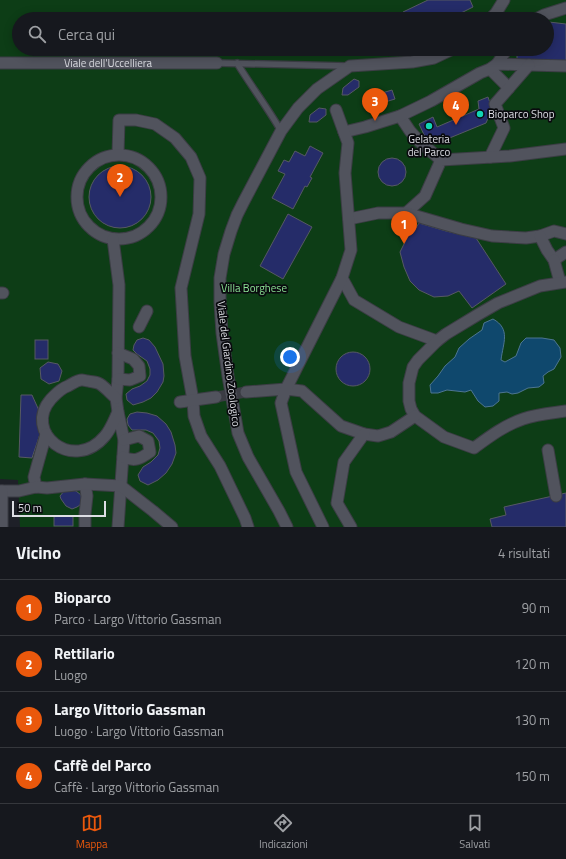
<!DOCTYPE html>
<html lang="it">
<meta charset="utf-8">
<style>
body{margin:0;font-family:"Titillium Web",sans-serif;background:#1f2127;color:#f1f3f6}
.scale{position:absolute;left:12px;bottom:10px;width:94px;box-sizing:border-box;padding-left:4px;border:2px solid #dddee4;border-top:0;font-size:11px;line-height:14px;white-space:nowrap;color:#dddee4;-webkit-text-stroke:3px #090a0e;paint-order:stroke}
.you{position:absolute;left:290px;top:357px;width:14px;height:14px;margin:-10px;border:3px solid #fff;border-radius:50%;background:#1a73e8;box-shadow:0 0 0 6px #1a73e833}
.badge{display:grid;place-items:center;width:26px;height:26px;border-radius:50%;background:#ea580c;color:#fff;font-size:13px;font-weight:700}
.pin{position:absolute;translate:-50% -33px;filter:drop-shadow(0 1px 2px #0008)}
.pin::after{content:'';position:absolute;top:21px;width:14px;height:12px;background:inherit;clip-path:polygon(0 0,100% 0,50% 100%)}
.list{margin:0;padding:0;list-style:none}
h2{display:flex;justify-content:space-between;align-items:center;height:52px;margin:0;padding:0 16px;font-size:17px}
h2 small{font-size:13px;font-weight:400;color:#9ea0a4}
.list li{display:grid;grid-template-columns:26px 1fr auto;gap:12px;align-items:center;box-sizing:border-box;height:56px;padding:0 16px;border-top:1px solid #35373c}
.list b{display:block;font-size:15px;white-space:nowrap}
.list p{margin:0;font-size:13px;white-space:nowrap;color:#9ea0a4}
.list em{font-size:13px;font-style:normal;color:#9ea0a4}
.icon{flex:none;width:22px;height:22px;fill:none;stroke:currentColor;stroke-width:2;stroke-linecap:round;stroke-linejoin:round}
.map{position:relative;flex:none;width:566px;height:527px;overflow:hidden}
.search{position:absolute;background:#16181e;box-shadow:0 2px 10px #0003;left:12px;right:12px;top:12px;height:44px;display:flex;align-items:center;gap:10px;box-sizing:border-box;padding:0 14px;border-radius:22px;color:#9ea0a4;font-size:15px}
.sheet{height:276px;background:#16181e}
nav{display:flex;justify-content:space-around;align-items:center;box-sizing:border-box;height:56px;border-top:1px solid #35373c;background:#16181e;font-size:11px;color:#9ea0a4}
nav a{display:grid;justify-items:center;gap:2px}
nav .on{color:#ea580c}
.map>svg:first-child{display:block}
.green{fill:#0d3d16;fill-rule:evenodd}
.water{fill:#0f486d;stroke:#4d7591}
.building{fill:#252c69;stroke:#565963}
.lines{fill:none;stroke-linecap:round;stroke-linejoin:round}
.street-tunnel{stroke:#3b3c44;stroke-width:11;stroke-dasharray:11 5.5;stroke-linecap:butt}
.lane-casing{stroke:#3b3d44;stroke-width:8}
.street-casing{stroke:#3b3d44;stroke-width:13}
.lane{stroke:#51535d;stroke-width:5.5}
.street{stroke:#51535d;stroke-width:11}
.poi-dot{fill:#12d5b4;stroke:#090a0e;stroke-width:1.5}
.labels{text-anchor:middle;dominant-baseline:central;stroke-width:3.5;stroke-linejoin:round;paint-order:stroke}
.street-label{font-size:11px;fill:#dddee4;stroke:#090a0e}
.poi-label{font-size:11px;fill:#dddee4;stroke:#090a0e;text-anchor:start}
.park-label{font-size:11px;fill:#8de396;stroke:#090a0e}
</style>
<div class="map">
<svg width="566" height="527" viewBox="0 0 566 527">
<rect width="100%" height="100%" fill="#1e2028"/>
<!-- green -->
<path class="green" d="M0,0H566V527H20L18,480L0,479ZM19,19H547V49H19Z"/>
<!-- water -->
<path class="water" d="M493,319C511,329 503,343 501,360L505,362L516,356L521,343L526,338H542L554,340L560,348L561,357L554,369L548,372L543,376L544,383L539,387L528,388L518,393L512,394L507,392L499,393V401L493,406L485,407L478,401L471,390L465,392L447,390L438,393H431L430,385L438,376L445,366L455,357L459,348L469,339L482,330L484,323Z"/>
<!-- building -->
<g class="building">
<path d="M428,0H470L473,7L449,19H406L403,12Z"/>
<path d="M549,22L566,24V61L517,60V49H547V23Z"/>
<path d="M354,79L359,81V87L348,95H342L343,88Z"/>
<path d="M392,90L395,99L375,105L372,96Z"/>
<path d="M488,97L492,109L486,123L435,144L427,141L419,124L433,117L437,127L479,109L478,101Z"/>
<path d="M319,108L326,109V115L317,122H309L310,115Z"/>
<path d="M310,146L323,153L310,177L312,178L307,187L305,186L293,209L272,198L285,174L278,171L284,160L289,162L295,151L305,156Z"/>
<circle cx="392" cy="172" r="14"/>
<circle cx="120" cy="197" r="31"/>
<path d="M288,214L312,227L283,279L260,266Z"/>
<path d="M419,223L446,231L476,238L506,284L472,308L459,291L448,296L434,297L419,290L410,281L404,267L400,252L410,232L412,234Z"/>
<path d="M143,338L149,340L155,347L163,364L164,376L163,382L157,392L151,398L143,402L133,405L127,400L126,394L132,389L140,386L147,381L150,375V369L147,361L137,354L133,350L134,345L137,340Z"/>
<rect x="35" y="340" width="13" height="19"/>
<circle cx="353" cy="369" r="17"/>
<path d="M48,362L58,364L62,371L59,381L49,384L41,379L40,368Z"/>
<path d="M21,395H32L41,415L40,434L32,458L19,457Z"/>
<path d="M137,412L147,413L157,416L166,424L171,432L175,445L176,453L172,464L166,473L158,480L148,485L140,481L138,475L143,467L151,462L158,455L160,448L159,441L153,433L146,430H132L128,425L127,419L130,414Z"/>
<path d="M73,490L76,491L81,495L82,501L80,505L77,507L72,509L66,506L61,499L60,496L64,491Z"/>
<path d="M566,493V527H492L490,519L506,515L504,507Z"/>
<rect x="54" y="516" width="19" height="10"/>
</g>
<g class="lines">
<!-- street-tunnel -->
<path class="street-tunnel" d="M216,397L246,392"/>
<!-- lane casing -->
<g class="lane-casing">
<g id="lane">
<path d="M217,63L348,66"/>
<path d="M237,63C251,86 268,108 281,131"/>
</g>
</g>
<!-- street casing -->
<g class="street-casing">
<g id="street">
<path d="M490,19L496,13L504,0"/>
<path d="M536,19L544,15L566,8"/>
<path id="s1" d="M0,63H217"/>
<path d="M497,64L507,49"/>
<path d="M490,69L509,88"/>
<path d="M400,116L410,131L419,141L441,160"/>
<path d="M344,132L365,127L400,116L431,101L480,73L490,69L497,64L529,65L566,66"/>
<path d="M118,154L119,120H136L155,124L175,138L191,157L200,178L199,214L181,288L185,356L193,400L194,416L201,436L220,466L245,518L248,527"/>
<circle cx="119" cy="197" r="42"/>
<path d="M490,157L504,128L495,104L529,65"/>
<path d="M406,213L425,196L441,160L510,156L566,149"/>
<path d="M349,219L378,213H406L461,229L492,236L526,238L540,236L554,231L566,234"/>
<path d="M540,236L547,250L554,260L566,252"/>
<path d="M113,239L119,285L118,379L116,398L118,412L124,440L118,527"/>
<path d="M554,260L560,282"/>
<path d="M342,278L354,300L399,327L437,341"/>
<path d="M566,282L540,286L498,303L479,314L446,334L437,341L418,360L413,367L409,383V401L411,409L415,416L444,437L474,448C489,437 505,425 523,419C537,414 552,413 566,411"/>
<path d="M0,293H3"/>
<path d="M139,327L147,311"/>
<path d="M118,379L130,380L140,376L139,366L133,359L118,353"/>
<path d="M246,392L286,389L302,391L341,426L364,434L378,436L391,432L415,416"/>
<path d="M116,398C111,394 106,388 100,384C97,382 92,382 88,381C86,381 84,380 82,380C77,380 72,384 68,386C60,389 57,393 51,399C22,432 73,474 105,436C111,429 114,420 118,412"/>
<path d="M180,402L216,397"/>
<path d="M548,450L556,496"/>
<path d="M123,457C135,462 140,459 150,452L148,441L139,436L124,440"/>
<path d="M85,484L87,496L85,514V527"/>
<path d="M36,487L34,477L46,434"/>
<path d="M0,491H19L36,487L47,488L85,484L121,486L153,511L172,527"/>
<path d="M2,527V491"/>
<path d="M287,527L279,511L248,457L238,433L228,376L222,333L220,302V278L224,254L231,231L237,215L243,203L281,131L298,108L317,89L350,66L412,62L434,58L453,49"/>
<path d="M323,527L296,472L281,403L286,389L342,278L351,250L345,173L348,143L336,110"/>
<path d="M351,527L337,503L344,462L364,434"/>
</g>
</g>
<!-- lane -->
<use href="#lane" class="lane"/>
<!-- street -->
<use href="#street" class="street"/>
</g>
<!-- markers -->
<g class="poi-dot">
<circle cx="480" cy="114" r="4"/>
<circle cx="429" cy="126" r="4"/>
</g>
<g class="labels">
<!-- street labels -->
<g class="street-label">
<text stroke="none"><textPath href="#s1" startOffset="108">Viale dell'Uccelliera</textPath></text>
<text transform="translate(229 364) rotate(83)">Viale del Giardino Zoologico</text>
</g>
<!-- poi labels -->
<g class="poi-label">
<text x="488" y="114">Bioparco Shop</text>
<text x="429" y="139" text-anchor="middle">Gelateria<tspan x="429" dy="13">del Parco</tspan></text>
</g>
<!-- park labels -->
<g class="park-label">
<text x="254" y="288">Villa Borghese</text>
</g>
</g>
</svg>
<div class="scale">50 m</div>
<div class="you"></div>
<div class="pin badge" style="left:404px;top:244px">1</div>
<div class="pin badge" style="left:120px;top:197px">2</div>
<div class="pin badge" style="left:375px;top:121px">3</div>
<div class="pin badge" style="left:456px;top:125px">4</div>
<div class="search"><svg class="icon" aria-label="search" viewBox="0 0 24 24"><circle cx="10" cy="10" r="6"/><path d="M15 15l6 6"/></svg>Cerca qui</div>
</div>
<section class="sheet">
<h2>Vicino<small>4 risultati</small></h2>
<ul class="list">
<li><span class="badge">1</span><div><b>Bioparco</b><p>Parco · Largo Vittorio Gassman</p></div><em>90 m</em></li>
<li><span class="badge">2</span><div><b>Rettilario</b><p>Luogo</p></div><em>120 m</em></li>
<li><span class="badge">3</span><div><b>Largo Vittorio Gassman</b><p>Luogo · Largo Vittorio Gassman</p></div><em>130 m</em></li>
<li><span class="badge">4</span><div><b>Caffè del Parco</b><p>Caffè · Largo Vittorio Gassman</p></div><em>150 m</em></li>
</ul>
</section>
<nav>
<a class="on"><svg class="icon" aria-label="map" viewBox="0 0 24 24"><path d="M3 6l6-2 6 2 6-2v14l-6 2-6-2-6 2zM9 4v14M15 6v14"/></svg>Mappa</a>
<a><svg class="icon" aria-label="directions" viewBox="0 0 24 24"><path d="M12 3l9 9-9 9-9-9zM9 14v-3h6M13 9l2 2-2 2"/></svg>Indicazioni</a>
<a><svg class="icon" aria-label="saved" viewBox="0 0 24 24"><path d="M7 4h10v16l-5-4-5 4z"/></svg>Salvati</a>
</nav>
